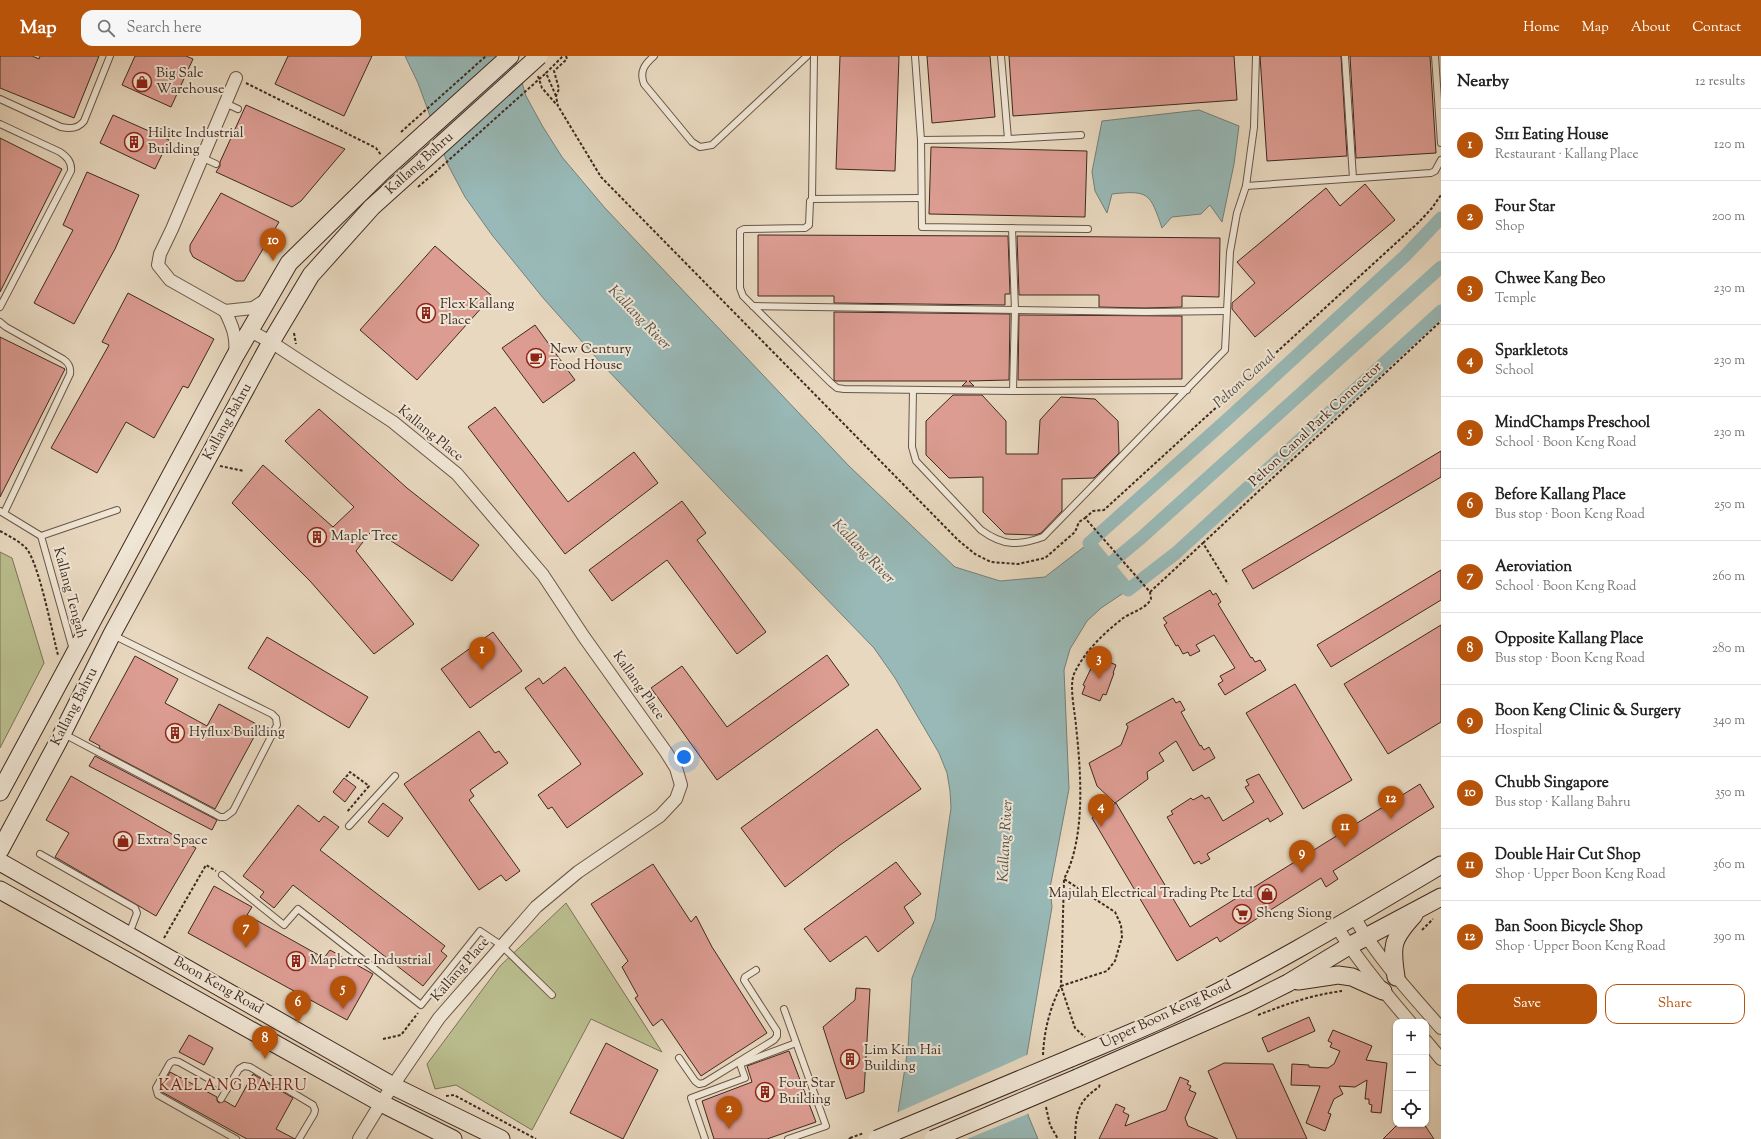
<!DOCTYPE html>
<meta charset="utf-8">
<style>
body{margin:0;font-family:"Sorts Mill Goudy",serif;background:#f6f6f6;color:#222}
.controls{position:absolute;right:12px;bottom:12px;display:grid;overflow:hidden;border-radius:8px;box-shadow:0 1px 3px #0004}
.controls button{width:36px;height:36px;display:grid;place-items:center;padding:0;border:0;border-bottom:1px solid #e0e0e0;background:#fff;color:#222;font:20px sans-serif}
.you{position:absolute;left:684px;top:701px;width:14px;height:14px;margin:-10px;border:3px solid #fff;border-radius:50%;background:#1a73e8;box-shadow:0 0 0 6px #1a73e833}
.badge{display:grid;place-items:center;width:26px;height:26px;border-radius:50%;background:#b45309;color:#fff;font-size:13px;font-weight:700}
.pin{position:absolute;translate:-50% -33px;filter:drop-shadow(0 1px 2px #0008)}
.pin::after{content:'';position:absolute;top:21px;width:14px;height:12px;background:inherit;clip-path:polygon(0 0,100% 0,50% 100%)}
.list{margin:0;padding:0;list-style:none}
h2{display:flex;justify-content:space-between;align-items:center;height:52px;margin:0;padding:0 16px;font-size:17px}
h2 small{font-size:13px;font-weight:400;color:#767676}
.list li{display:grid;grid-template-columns:26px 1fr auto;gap:12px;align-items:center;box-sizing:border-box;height:72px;padding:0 16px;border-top:1px solid #e0e0e0}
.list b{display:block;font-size:15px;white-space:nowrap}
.list p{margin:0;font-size:13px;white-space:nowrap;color:#767676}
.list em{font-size:13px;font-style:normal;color:#767676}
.actions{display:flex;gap:8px;padding:12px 16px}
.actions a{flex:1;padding:9px 0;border:1px solid #b45309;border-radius:12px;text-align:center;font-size:14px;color:#b45309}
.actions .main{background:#b45309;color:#fff}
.icon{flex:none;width:22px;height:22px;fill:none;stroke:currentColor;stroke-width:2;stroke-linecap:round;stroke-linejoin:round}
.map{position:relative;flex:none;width:1441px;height:1083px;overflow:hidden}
header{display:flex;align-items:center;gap:24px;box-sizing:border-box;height:56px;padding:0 20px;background:#b45309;color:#fff}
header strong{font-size:19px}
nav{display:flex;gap:22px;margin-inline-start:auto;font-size:14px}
.search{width:280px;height:36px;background:#f6f6f6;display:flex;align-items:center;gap:10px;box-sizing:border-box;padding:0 14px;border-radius:12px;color:#767676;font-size:15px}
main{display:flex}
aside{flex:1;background:#fff}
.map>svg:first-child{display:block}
.green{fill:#babe8f;stroke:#7c7458}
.water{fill:#98b9b7;stroke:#74807b}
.pier{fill:#e8d8bf}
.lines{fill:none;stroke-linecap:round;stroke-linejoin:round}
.canal{stroke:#98b9b7;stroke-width:13}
.building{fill:#dc9c92;stroke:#3e2a21}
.service-casing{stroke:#685648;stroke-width:8}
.minor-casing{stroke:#685648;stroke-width:14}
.secondary-casing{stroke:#3e2a21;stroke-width:19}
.path{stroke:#3e2a21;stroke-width:2;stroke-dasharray:3 2;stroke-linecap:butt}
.service{stroke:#f0e6d5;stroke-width:6}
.minor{stroke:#f0e6d5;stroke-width:12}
.secondary{stroke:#f0e6d5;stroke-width:17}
.secondary-bridge-casing{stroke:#3e2a21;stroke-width:19;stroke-linecap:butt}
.path-bridge{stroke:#3e2a21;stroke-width:2;stroke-dasharray:3 2;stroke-linecap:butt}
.secondary-bridge{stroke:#f0e6d5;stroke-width:17}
.labels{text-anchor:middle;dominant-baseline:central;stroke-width:4;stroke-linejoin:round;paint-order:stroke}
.poi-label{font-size:14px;fill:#3e2a21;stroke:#f0e6d5;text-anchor:start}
.street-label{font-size:14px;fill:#3e2a21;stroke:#f0e6d5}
.water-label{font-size:15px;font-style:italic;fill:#544e46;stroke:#f0e6d5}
.neighbourhood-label{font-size:15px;letter-spacing:1px;fill:#7a1f14;stroke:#f0e6d5}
</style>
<header>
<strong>Map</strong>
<div class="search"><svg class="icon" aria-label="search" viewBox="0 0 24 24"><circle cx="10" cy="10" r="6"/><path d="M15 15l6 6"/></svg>Search here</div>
<nav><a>Home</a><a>Map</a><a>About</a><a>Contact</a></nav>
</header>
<main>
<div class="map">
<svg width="1441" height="1083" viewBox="0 0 1441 1083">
<rect width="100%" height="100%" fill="#e8d8bf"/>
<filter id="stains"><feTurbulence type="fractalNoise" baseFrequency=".005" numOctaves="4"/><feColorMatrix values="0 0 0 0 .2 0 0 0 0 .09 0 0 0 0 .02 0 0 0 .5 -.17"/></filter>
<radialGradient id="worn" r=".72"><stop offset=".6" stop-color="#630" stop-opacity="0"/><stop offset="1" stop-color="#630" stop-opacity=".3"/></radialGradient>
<!-- green -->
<g class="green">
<path d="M0,496L12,502L44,607L0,692Z"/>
<path d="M566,847L662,996L591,963L532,1074L456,1029L435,1033L427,1008L500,910Z"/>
</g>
<!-- water -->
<g class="water">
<path d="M405,0H514L526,40L543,71L562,101L605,152L849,410L955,511L1000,525L1045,521L1089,487L1128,534L1101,552L1087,565L1070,593L1064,614L1069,733L1050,832L1052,851L1027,998L1028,1059L1038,1083H899L898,1057L908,992L912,922L935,863L951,752L950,735L947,717L939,697L895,622L874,592L729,442L601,307L544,243L492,179L465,141L448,109L418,27Z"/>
<path d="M1199,54L1239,70L1234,108L1222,166L1210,149L1201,158L1172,161L1162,172C1150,137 1149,134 1112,138L1107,157L1095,135L1092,116L1102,65Z"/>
</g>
<!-- pier -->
<path class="pier" d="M1029,998L1030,1057L967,1083H897L896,1057Z"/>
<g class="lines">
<!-- canal -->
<g class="canal">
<path d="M1441,162L1405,200L1231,360L1089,487L1128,534L1176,497L1441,255"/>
<path d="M1101,515L1141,482L1441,211"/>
</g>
</g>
<!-- building -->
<g class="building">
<path d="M0,0H32L39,3L40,0H99L74,62L0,32Z"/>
<path d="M135,0H186L193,3L171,51L122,29Z"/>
<path d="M288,0H372L344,60L275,28Z"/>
<path d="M840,0H899L895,115L836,113Z"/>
<path d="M927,0H990L995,61L932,67Z"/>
<path d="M1009,0H1234L1237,44L1013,60Z"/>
<path d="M1260,0H1341L1347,100L1267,105Z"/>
<path d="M1350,0H1430L1436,97L1356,102Z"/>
<path d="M246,49L345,93L301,145L292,151L216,116L220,110V106Z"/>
<path d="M113,59L169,84L155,113L100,87Z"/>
<path d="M0,82L62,113L0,236Z"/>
<path d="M931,91L1087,95L1085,161L929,158Z"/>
<path d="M87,116L139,139L115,193L74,268L34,247L73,174L63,169Z"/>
<path d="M1365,128L1395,164L1255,281L1232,253V247L1255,227L1237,206L1326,132L1340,150Z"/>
<path d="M221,137L279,166L244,225H236L193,201L190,195V189Z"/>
<path d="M758,179L1008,180L1010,238H1005V249L834,247V240H758Z"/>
<path d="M1017,180L1220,182L1219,241L1182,240V251L1145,252L1099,251V239H1019Z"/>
<path d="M435,190L492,240L417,324L360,274Z"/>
<path d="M128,237L214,283L188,332L183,330L154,382L126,366L97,417L51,392L109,289L102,286Z"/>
<path d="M834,256L1010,258L1009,324L969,325L974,330H962L967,325H836L834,324Z"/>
<path d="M1019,259L1182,260V323L1018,324Z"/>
<path d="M535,269L575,324L543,347L502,292Z"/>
<path d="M0,281L65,313L0,441Z"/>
<path d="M953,339H982L1006,365V398H1038L1040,364L1061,341L1095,343L1118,365L1119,397L1094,422L1062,423V455L1041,477L1035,479L1005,478L983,456V421L949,422L926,399V365Z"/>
<path d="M495,351L568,446L634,396L658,427L565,498L468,371Z"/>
<path d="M319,353L407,432L479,489L452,525L373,473L356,495L414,568L374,598L310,525L232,447L263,409L333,471L354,451L285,385Z"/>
<path d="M1441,395V421L1253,533L1242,514Z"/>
<path d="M682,445L706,477L697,484L766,576L737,598L667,504L612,545L589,514Z"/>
<path d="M1441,514V544L1331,611L1317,589Z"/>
<path d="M1210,534L1213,539L1216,537L1221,546L1218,548L1251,602L1252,601L1255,606L1260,604L1266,614L1225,639L1218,628L1223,625L1220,620L1235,612L1214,579L1196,589L1200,595L1190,600L1188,596L1183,598L1178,589L1176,590L1164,569L1167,567L1163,562Z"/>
<path d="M1441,569V666L1388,698L1344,628Z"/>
<path d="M493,576L522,615L470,652L441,613Z"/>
<path d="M267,581L368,641L349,672L248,612Z"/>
<path d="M827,599L849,629L717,724L651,632L682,610L727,671Z"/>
<path d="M135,600L178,623L165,647L207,670L219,648L260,670L215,753L99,692L100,690L89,684Z"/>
<path d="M1097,600L1116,609L1113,617H1114L1106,639L1103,638L1100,645L1082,638L1085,630L1083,629Z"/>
<path d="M565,611L643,718L567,772L552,751L548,753L538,739L581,708L525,632L539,622L543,628Z"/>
<path d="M1295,628L1352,724L1303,753L1246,657Z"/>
<path d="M1173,642L1176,647L1180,645L1185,654L1181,656L1200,690L1201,689L1204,694L1209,691L1215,702L1193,715L1176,685L1159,697L1164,705L1147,716L1148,723L1115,747L1097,730L1089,707L1121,689L1128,671L1126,668Z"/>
<path d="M877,673L921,733L840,789L785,831L741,772Z"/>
<path d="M479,675L495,697L499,695L508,707L470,734L474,740L469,744L520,815L506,825L501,819L479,834L404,728Z"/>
<path d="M95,700L217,764L212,774L89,710Z"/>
<path d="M1259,718L1283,758L1270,766L1268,762L1207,798L1210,803L1201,808L1199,805L1194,808L1167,761L1173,758L1171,755L1191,742L1193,744L1202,739L1205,743L1209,741L1223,765L1254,746L1245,731L1249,729L1246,724Z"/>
<path d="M71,720L196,792L156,860L55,801L69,777L46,764Z"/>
<path d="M344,722L356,731L345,746L333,736Z"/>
<path d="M1420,728L1434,751L1333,815L1338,823L1326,831L1321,822L1220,886L1217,881L1177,905L1092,762L1116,747L1190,871Z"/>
<path d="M383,747L403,762L388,781L368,766Z"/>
<path d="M298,749L319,766L324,760L339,771L320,794L445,890L441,895L447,900L423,930L293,829L274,852L260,841L264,836L243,820Z"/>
<path d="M896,806L921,838L904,851L914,867L878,896L866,880L830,906L804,873Z"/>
<path d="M653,808L691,866L696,860L712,891L767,977L701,1020L662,963L653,970L635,942L638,940L622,911L628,905L591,848Z"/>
<path d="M214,830L252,851L247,859L324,902L330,894L373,918L347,964L188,877Z"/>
<path d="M856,932L870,933L864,1036L846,1043L823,971L855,944Z"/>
<path d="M1309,961L1315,975L1268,996L1262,982Z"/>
<path d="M1333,974L1372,990L1366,1004L1387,1007L1381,1057L1371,1056L1372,1049L1369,1048V1043H1365L1367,1024L1355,1031L1339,1030L1343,1038L1334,1043L1328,1057L1331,1058L1325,1075L1306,1067L1320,1030L1291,1029L1292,1008L1309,1009V1011L1328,1012L1334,1008L1340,995L1330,991L1332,987L1328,985Z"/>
<path d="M189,979L213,992L204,1009L179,996Z"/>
<path d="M606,987L658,1014L623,1083L570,1057Z"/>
<path d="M789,995L816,1066L767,1083H714L702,1045L752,1026L747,1010Z"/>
<path d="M1224,1007L1273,1008L1307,1083H1237L1208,1015Z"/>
<path d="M170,1016L217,1041V1045L219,1047L225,1045L235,1051L253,1018L293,1042L276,1073L295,1083H247L162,1036L161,1033Z"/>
<path d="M1180,1021L1189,1025L1187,1028L1191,1030L1189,1034L1196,1037L1185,1062L1188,1070L1218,1083H1099L1116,1048L1125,1052L1123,1056L1129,1059L1125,1070L1166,1054Z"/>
<path d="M1398,1068H1424L1434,1083H1383Z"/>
</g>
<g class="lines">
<!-- service casing -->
<g class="service-casing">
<g id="service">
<path d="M654,0C645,8 639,15 644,28L692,86L700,91L712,89L807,0"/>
<path d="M814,0L812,143L810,145L809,169L805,172L744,173L740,175V232L743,240L753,250L831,327L837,332L844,333L1013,335L1187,334"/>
<path d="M915,0L921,84L922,171L1088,173"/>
<path d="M1001,0L1008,83"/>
<path d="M1345,0L1353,122"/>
<path d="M1435,0L1441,87"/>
<path d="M0,43L61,71C70,73 78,73 84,65L110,0"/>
<path d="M225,47L238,53"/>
<path d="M0,68L60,96C67,101 72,106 71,115L0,251"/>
<path d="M921,84L1008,83L1081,79"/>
<path d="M201,101L216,108"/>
<path d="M1246,130L1431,117L1435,115L1441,104"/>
<path d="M812,143L921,142"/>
<path d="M1012,172L1015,254L1013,335"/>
<path d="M753,250L1145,256L1226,255"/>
<path d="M0,266L6,271L63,303C69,307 71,311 70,318L4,457"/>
<path d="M913,334L912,391L916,405L981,474C1003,490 1018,490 1043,481L1225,294L1230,196L1237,157L1246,130L1254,71L1256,0"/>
<path d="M0,455L41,480"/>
<path d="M41,480L73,594"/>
<path d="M41,480L117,454"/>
<path d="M64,678L213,757L220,761H225L233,755L277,669L276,662L272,658L113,579"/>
<path d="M349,770L395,720"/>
<path d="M40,798L135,852L137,857L129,878"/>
<path d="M222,819L284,869L298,853L421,949L480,875L501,889L552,939"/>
<path d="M784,953L826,1070L788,1083"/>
<path d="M679,1002L695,1025L699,1028L704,1027L774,984L777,980V975L744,924L745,921L756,914"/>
<path d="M227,1033L179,1006L174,1005L170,1007L156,1032L158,1039L236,1083"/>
<path d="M221,1043L239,1013L244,1010L250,1011L313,1049L315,1054L314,1058L299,1083"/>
<path d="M705,1083L691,1042L745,1022L740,1008L796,987"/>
</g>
</g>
<!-- minor casing -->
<g class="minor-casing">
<g id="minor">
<path d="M236,22L172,173L160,198L158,209L170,224L225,255L253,252L267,243"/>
<path d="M225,255C232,269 237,281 235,297"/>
<path d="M250,275L271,286L393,366L457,418L543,519L584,581L666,696L676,712L681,729L676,743L660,760L578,816L536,851L439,962L381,1047L359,1083"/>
<path d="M1354,861C1378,902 1410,937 1441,972"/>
<path d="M1337,871C1358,905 1384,936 1410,966"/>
<path d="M1426,985L1441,1003"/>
</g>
</g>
<!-- secondary casing -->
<g class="secondary-casing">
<g id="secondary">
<path d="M0,736L235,300L289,207L384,114L510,0"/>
<path d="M0,794L58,686L112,578L271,286L311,219L372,151L422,106"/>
<path d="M0,806L393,1030L501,1083"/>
<path d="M0,834L381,1047L453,1083"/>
<path d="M1396,921C1391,889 1392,883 1414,859"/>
<path d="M1298,925L1338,919L1352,921L1383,935"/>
<path d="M1071,1002C1104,988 1137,975 1169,960C1263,916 1352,862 1441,809"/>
<path d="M1077,1022L1248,947L1288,927L1349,890L1441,841"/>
</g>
</g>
<!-- path -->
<g class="path">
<path d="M566,0L567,3L554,15L559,33L556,40L558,50L601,121L958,484L975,498L991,506L1018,508L1045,502L1075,476L1079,466L1085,462L1150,536L1151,543C1146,553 1131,556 1122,563C1103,578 1084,596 1074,618C1069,630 1075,656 1076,670C1081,716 1086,781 1064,823L1115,856L1121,869L1122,881L1115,905L1107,915L1061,930L1075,972L1085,981"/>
<path d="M538,20L542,32L557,49"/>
<path d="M246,27L376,92L381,99"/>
<path d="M556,40L546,17L563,0"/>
<path d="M418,131L431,120"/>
<path d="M294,277L296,288"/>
<path d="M220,410L244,415"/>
<path d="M1085,462L1093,455L1104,454L1419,166L1432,152L1441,139"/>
<path d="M0,475C9,480 19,485 26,492C39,507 52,576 58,599"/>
<path d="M1203,487L1441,265"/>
<path d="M1150,536L1203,487L1228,528"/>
<path d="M346,721L350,716L369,730L347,756"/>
<path d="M1422,874L1433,863"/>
<path d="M164,882L206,809L216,815"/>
<path d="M1258,959C1287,948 1311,939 1342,935"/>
<path d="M383,983L401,979L418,957"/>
<path d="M1043,999C1044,975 1050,951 1061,930L1064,823"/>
<path d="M446,1040L454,1039L536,1083"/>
<path d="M1046,1051L1050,1069L1058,1083"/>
<path d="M849,1083L850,1082"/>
<path d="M1075,1083C1076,1057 1077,1046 1099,1031L1100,1028"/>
</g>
<!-- service -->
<use href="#service" class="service"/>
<!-- minor -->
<use href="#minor" class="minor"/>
<!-- secondary -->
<use href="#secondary" class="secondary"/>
<!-- secondary-bridge casing -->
<g class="secondary-bridge-casing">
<g id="secondary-bridge">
<path d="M422,106L539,0"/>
<path d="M877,1083L1071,1002"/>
<path d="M933,1083L1077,1022"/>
</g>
</g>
<!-- path-bridge -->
<g class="path-bridge">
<path d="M401,76L486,0"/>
<path d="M431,120L546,17"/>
<path d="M850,1082L864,1077"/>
</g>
<!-- secondary-bridge -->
<use href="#secondary-bridge" class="secondary-bridge"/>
</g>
<!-- icons -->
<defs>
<g id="shop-ring" transform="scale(1)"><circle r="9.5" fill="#f0e6d5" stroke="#8f2418" stroke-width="1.5"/><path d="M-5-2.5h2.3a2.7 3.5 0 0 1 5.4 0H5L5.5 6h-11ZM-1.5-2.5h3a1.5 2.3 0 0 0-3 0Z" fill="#8f2418"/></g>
<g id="building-ring" transform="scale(1)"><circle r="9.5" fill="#f0e6d5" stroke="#8f2418" stroke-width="1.5"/><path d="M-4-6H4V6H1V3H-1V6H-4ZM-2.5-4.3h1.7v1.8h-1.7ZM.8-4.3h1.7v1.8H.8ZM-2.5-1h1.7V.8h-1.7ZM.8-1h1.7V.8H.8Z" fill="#8f2418"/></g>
<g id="cafe-ring" transform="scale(1)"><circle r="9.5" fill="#f0e6d5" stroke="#8f2418" stroke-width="1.5"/><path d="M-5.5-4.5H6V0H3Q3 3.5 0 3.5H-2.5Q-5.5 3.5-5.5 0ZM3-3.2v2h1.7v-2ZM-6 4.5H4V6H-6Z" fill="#8f2418"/></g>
<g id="supermarket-ring" transform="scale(1)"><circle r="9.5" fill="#f0e6d5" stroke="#8f2418" stroke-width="1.5"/><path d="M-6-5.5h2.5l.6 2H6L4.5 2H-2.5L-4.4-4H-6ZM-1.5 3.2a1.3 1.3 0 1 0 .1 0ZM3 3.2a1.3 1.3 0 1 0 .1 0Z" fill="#8f2418"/></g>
</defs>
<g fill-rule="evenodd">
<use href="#shop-ring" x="142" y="26"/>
<use href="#building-ring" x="134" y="86"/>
<use href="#building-ring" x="426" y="257"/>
<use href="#cafe-ring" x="536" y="302"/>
<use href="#building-ring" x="317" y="481"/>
<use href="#building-ring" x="175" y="677"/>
<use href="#shop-ring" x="123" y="785"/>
<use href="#shop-ring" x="1267" y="838"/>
<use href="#supermarket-ring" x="1242" y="858"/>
<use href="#building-ring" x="296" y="905"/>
<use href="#building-ring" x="850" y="1003"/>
<use href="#building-ring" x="765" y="1036"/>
</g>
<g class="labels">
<!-- poi labels -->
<g class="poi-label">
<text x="156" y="18">Big Sale<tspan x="156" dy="16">Warehouse</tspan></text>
<text x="148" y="78">Hilite Industrial<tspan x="148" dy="16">Building</tspan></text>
<text x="440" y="249">Flex Kallang<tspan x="440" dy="16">Place</tspan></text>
<text x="550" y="294">New Century<tspan x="550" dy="16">Food House</tspan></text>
<text x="331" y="481">Maple Tree</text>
<text x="189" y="677">Hyflux Building</text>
<text x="137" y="785">Extra Space</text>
<text x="1253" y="838" text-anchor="end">Majulah Electrical Trading Pte Ltd</text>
<text x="1256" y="858">Sheng Siong</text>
<text x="310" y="905">Mapletree Industrial</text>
<text x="864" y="995">Lim Kim Hai<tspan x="864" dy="16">Building</tspan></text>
<text x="779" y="1028">Four Star<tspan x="779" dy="16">Building</tspan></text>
</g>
<!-- street labels -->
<g class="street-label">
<text transform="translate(420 108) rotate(-42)">Kallang Bahru</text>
<text transform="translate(228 366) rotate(-61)">Kallang Bahru</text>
<text transform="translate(1316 369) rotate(-43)">Pelton Canal Park Connector</text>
<text transform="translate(430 378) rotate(39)">Kallang Place</text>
<text transform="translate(69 537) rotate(75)">Kallang Tengah</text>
<text transform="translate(638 630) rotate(55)">Kallang Place</text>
<text transform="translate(75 651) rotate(-63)">Kallang Bahru</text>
<text transform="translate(461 914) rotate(-49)">Kallang Place</text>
<text transform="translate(218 930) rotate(30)">Boon Keng Road</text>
<text transform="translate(1166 959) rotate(-25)">Upper Boon Keng Road</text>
</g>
<!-- water labels -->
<g class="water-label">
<text transform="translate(639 262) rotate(46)">Kallang River</text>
<text transform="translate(1245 324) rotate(-42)">Pelton Canal</text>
<text transform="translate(863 496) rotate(46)">Kallang River</text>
<text transform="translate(1006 785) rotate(-87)">Kallang River</text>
</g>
<!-- neighbourhood labels -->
<g class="neighbourhood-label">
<text x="233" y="1030">KALLANG BAHRU</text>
</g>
</g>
<rect width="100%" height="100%" filter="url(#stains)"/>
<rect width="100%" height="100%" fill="url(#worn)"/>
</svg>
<div class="controls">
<button>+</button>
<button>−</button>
<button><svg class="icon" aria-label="locate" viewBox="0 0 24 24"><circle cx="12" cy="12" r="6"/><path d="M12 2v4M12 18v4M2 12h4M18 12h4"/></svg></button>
</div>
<div class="you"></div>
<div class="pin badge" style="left:482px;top:614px">1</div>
<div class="pin badge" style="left:729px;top:1073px">2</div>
<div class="pin badge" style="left:1099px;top:623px">3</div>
<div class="pin badge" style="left:1101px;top:771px">4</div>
<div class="pin badge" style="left:343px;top:953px">5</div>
<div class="pin badge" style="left:298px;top:967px">6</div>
<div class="pin badge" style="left:246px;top:892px">7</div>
<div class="pin badge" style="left:265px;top:1003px">8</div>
<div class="pin badge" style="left:1302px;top:817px">9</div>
<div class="pin badge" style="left:273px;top:205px">10</div>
<div class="pin badge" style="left:1345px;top:791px">11</div>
<div class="pin badge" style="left:1391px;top:763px">12</div>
</div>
<aside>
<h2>Nearby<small>12 results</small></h2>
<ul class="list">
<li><span class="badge">1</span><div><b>S111 Eating House</b><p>Restaurant · Kallang Place</p></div><em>120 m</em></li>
<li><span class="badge">2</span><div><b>Four Star</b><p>Shop</p></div><em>200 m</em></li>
<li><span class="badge">3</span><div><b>Chwee Kang Beo</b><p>Temple</p></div><em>230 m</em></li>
<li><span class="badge">4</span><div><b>Sparkletots</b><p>School</p></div><em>230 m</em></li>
<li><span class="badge">5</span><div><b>MindChamps Preschool</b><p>School · Boon Keng Road</p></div><em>230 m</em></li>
<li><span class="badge">6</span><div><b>Before Kallang Place</b><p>Bus stop · Boon Keng Road</p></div><em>250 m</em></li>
<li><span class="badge">7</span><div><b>Aeroviation</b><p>School · Boon Keng Road</p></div><em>260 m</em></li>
<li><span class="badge">8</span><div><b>Opposite Kallang Place</b><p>Bus stop · Boon Keng Road</p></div><em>280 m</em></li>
<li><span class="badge">9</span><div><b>Boon Keng Clinic &amp; Surgery</b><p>Hospital</p></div><em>340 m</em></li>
<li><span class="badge">10</span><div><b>Chubb Singapore</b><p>Bus stop · Kallang Bahru</p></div><em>350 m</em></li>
<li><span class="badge">11</span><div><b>Double Hair Cut Shop</b><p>Shop · Upper Boon Keng Road</p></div><em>360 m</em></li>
<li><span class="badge">12</span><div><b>Ban Soon Bicycle Shop</b><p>Shop · Upper Boon Keng Road</p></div><em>390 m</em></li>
</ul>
<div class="actions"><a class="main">Save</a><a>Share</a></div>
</aside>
</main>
